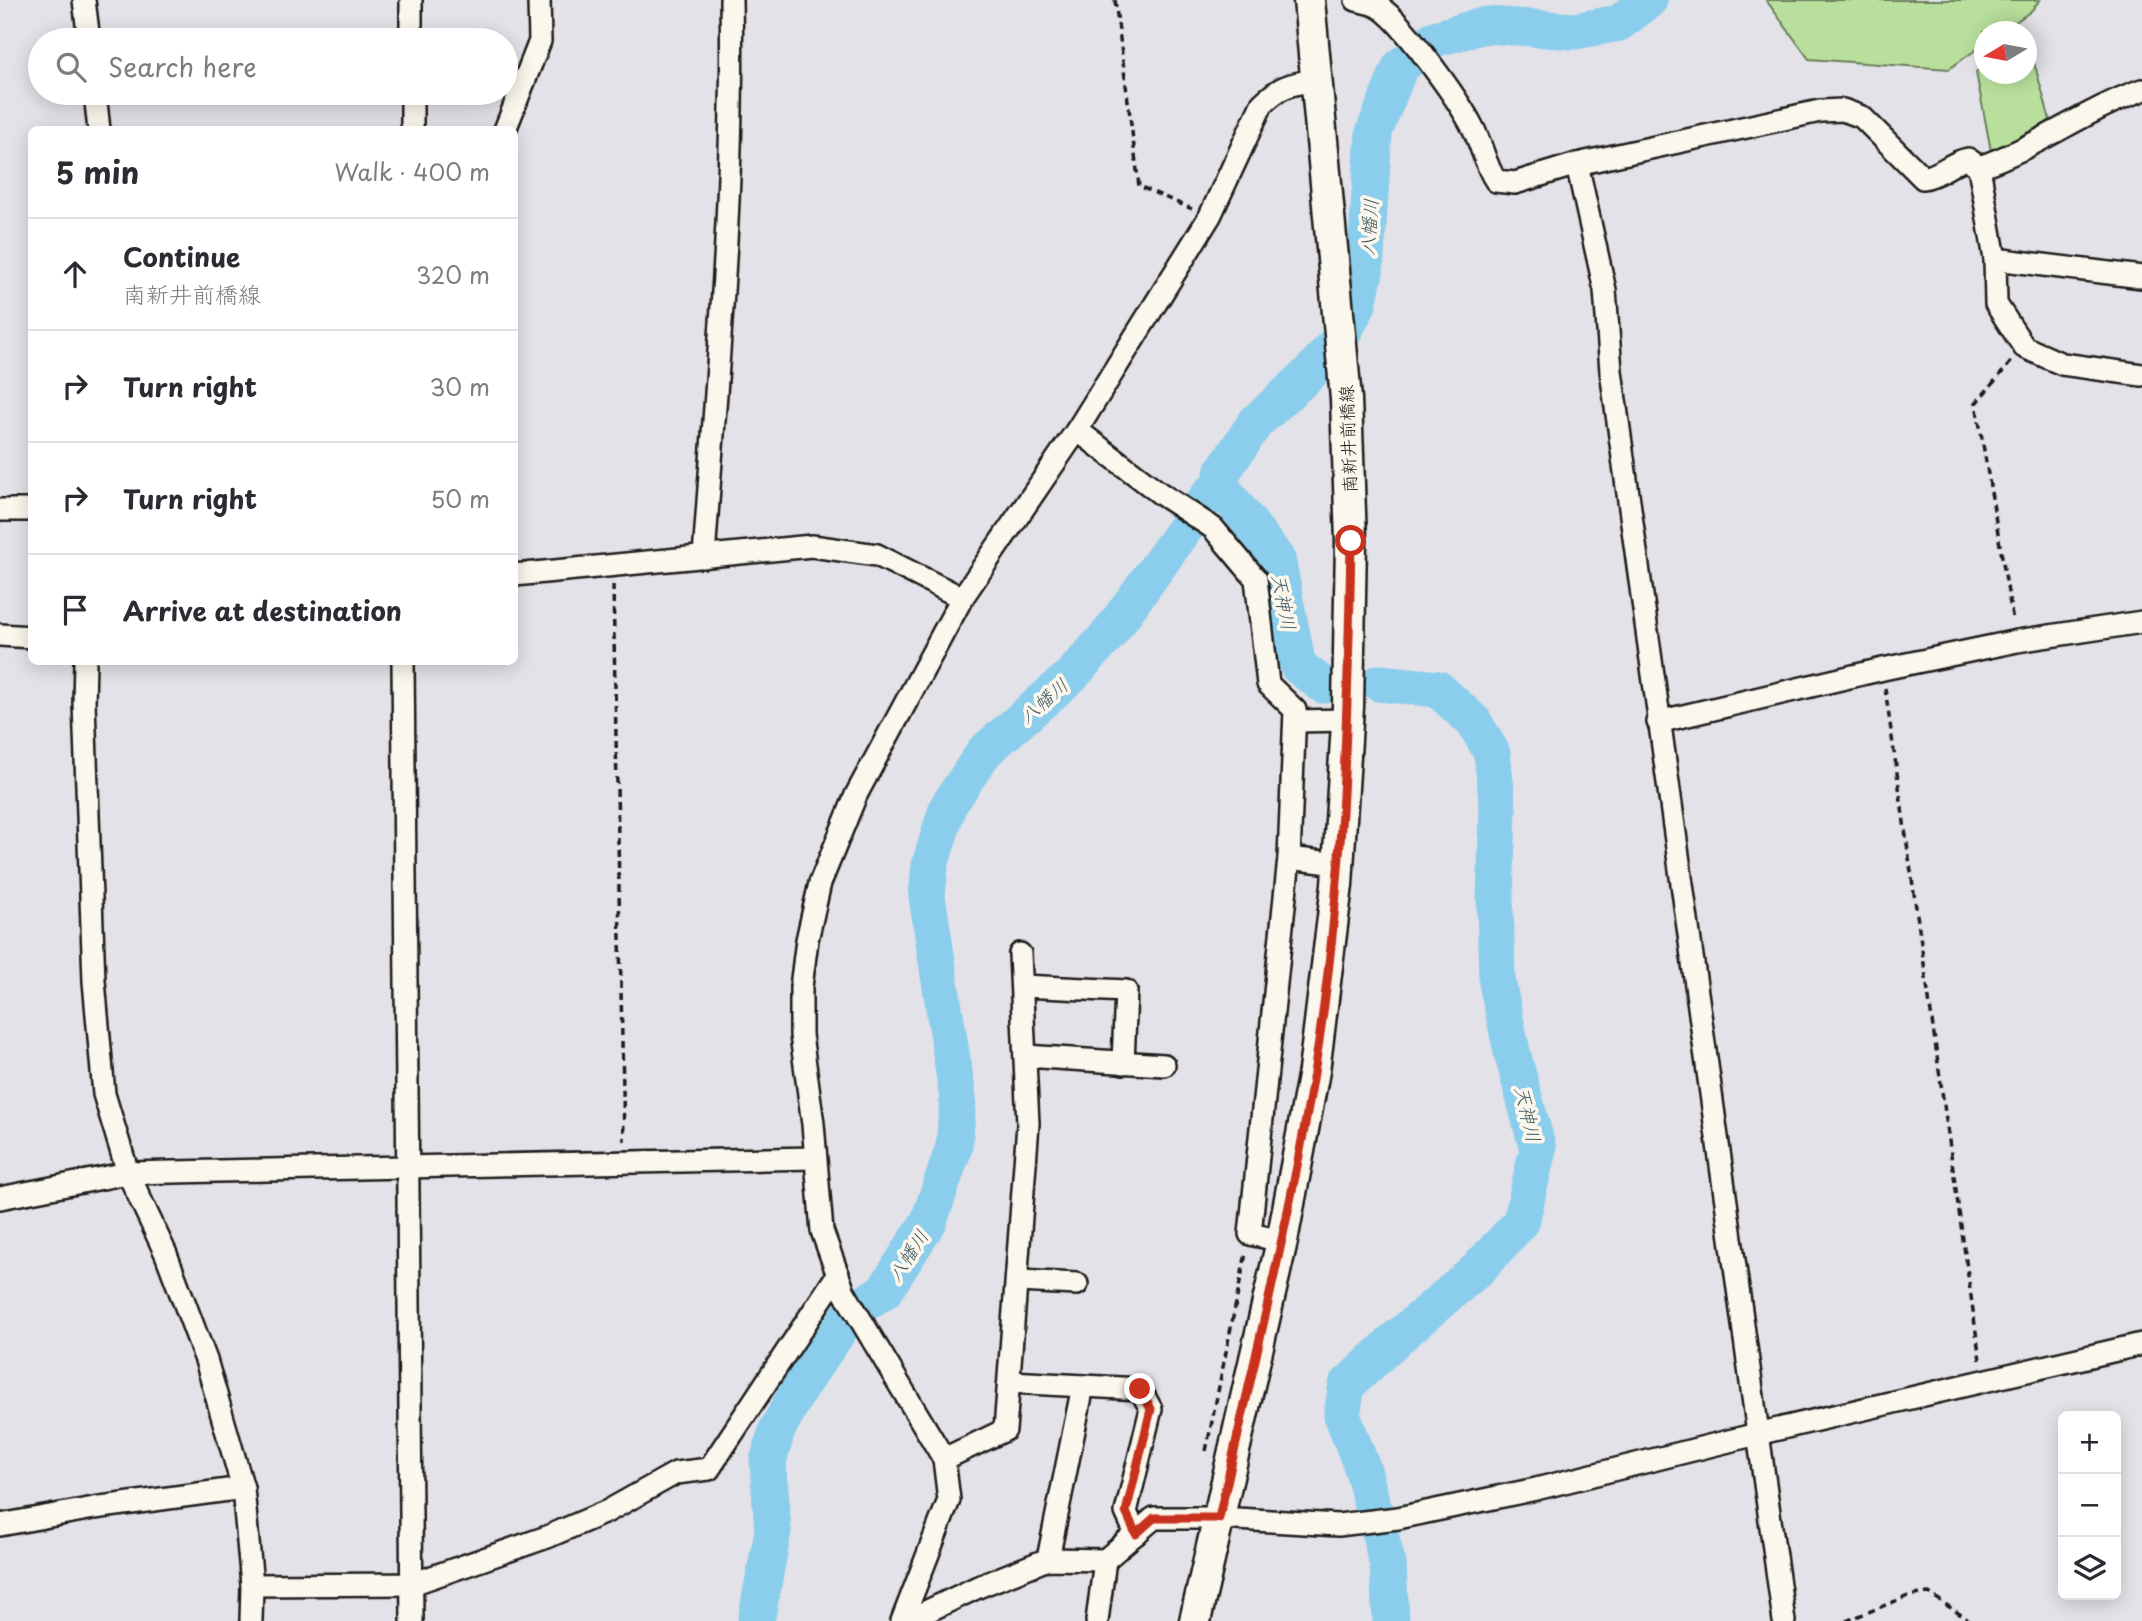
<!DOCTYPE html>
<meta charset="utf-8">
<style>
body{margin:0;font-family:"Playpen Sans","Klee One",sans-serif;background:#f7f7f7;color:#2b2b33}
.controls{position:absolute;right:21px;bottom:21px;display:grid;overflow:hidden;border-radius:10px;box-shadow:0 4px 18px #0003}
.controls button{width:63px;height:63px;display:grid;place-items:center;padding:0;border:0;border-bottom:2px solid #e1e1e2;background:#fff;color:#2b2b33;font:35px sans-serif}
.compass{position:absolute;left:1974px;top:21px;width:63px;height:63px;border-radius:50%;background:#fff;box-shadow:0 4px 18px #0003;rotate:260deg}
.stop{position:absolute;width:21px;height:21px;margin:-16px;border:5px solid #c8321e;border-radius:50%;background:#fff}
.stop.end{background:#c8321e;border-color:#fff;box-shadow:0 2px 7px #0008}
.list{margin:0;padding:0;list-style:none}
h2{display:flex;justify-content:space-between;align-items:center;height:91px;margin:0;padding:0 28px;font-size:30px}
h2 small{font-size:23px;font-weight:400;color:#7c7c81}
.list li{display:grid;grid-template-columns:46px 1fr auto;gap:21px;align-items:center;box-sizing:border-box;height:112px;padding:0 28px;border-top:2px solid #e1e1e2}
.list b{display:block;font-size:26px;white-space:nowrap}
.list p{margin:0;font-size:23px;white-space:nowrap;color:#7c7c81}
.list em{font-size:23px;font-style:normal;color:#7c7c81}
.icon{flex:none;width:38px;height:38px;fill:none;stroke:currentColor;stroke-width:2;stroke-linecap:round;stroke-linejoin:round}
.map{position:relative;flex:none;width:2142px;height:1621px;overflow:hidden}
.search{position:absolute;background:#fff;box-shadow:0 4px 18px #0003;left:28px;top:28px;width:490px;height:77px;display:flex;align-items:center;gap:18px;box-sizing:border-box;padding:0 24px;border-radius:38px;color:#7c7c81;font-size:26px}
.panel{position:absolute;background:#fff;box-shadow:0 4px 18px #0003;left:28px;top:126px;width:490px;height:539px;border-radius:10px}
.map>svg:first-child{display:block}
.green{fill:#b8df9b;stroke:#6a7e5c;stroke-width:2}
.lines{fill:none;stroke-linecap:round;stroke-linejoin:round}
.river{stroke:#8bcdec;stroke-width:37}
.street-casing{stroke:#1c1c1c;stroke-width:26}
.secondary-casing{stroke:#1c1c1c;stroke-width:35}
.path{stroke:#1c1c1c;stroke-width:3.5;stroke-dasharray:7 5;stroke-linecap:butt}
.street{stroke:#fbf7ec;stroke-width:21}
.secondary{stroke:#fbf7ec;stroke-width:30}
.route{stroke:#c8321e;stroke-width:9}
.labels{text-anchor:middle;dominant-baseline:central;stroke-width:7;stroke-linejoin:round;paint-order:stroke}
.street-label{font-size:18px;fill:#1c1c1c;stroke:#fbf7ec}
.water-label{font-size:19px;font-style:italic;fill:#435a65;stroke:#fbf7ec}
</style>
<div class="map">
<svg width="2142" height="1621" viewBox="0 0 2142 1621">
<rect width="100%" height="100%" fill="#e2e2e8"/>
<filter id="ink" filterUnits="userSpaceOnUse"><feTurbulence type="fractalNoise" baseFrequency=".0143" numOctaves="2"/><feDisplacementMap in="SourceGraphic" scale="14" xChannelSelector="R" yChannelSelector="G"/><feConvolveMatrix kernelMatrix="1 2 1 2 8 2 1 2 1" color-interpolation-filters="sRGB"/></filter>
<g filter="url(#ink)">
<!-- green -->
<g class="green">
<path d="M1766,0H2040L2031,11L2003,31L1984,32V44L1949,69L1809,59Z"/>
<path d="M2027,37L2050,120L2012,148L1991,151L1976,72L1984,65V74H2026Z"/>
</g>
<g class="lines">
<!-- river -->
<g class="river">
<path d="M1220,485L1277,559L1298,666L1323,685"/>
<path d="M1379,683L1438,689L1474,722L1492,753L1498,809L1495,900L1497,982L1513,1056L1538,1149L1521,1222L1477,1270L1396,1339L1347,1385L1342,1415L1363,1470L1388,1565L1391,1621"/>
<path d="M756,1621L773,1531L768,1462L777,1430L800,1387L851,1313L885,1290L929,1221L954,1147L958,1099L927,896L930,865L948,806L984,752L1072,675L1109,634L1209,495L1220,485L1223,471L1256,422L1310,373L1341,337L1358,304L1365,272L1374,132L1400,67L1434,39L1486,25L1575,31L1619,23L1649,0"/>
</g>
<!-- street casing -->
<g class="street-casing">
<g id="street">
<path d="M84,0L89,40"/>
<path d="M411,0V40"/>
<path d="M1356,0C1363,2 1371,3 1377,6C1400,17 1460,102 1473,128C1482,145 1485,165 1496,181L1515,183L1577,164L1820,111L1843,110L1862,117L1923,178C1942,175 1950,162 1968,159L1979,167C2036,148 2085,110 2142,90"/>
<path d="M95,93L99,130"/>
<path d="M412,93V130"/>
<path d="M505,130L540,41L539,0"/>
<path d="M1577,164L1605,290L1611,371L1784,1621"/>
<path d="M1979,167L1995,259"/>
<path d="M2142,277L1995,259L1996,304L2024,347L2062,364L2142,375"/>
<path d="M1077,430L1161,494L1213,528L1256,579L1268,684L1295,710L1289,858L1250,1234L1282,1241"/>
<path d="M0,510H32"/>
<path d="M704,557C717,371 735,186 731,0"/>
<path d="M514,575L812,546L877,555L962,598"/>
<path d="M0,635L32,637"/>
<path d="M85,662L84,703L94,981L104,1094L128,1173L166,1254L206,1360L243,1488L252,1585L251,1621"/>
<path d="M403,662L412,1621"/>
<path d="M1296,721L1347,720"/>
<path d="M1658,722L1883,669L2017,641L2142,622"/>
<path d="M1289,858L1339,864"/>
<path d="M1022,986L1126,991L1123,1063"/>
<path d="M1025,1056L1164,1065"/>
<path d="M0,1198L128,1173L815,1158"/>
<path d="M1018,1281L1077,1284"/>
<path d="M1010,1382L1140,1389L1151,1409L1126,1512L1136,1534"/>
<path d="M944,1459L1005,1430L1028,1124L1020,954"/>
<path d="M0,1525L94,1508L243,1488"/>
<path d="M1048,1559L1083,1386"/>
<path d="M252,1585L412,1584L547,1537L608,1511L676,1473L709,1469L838,1274"/>
<path d="M902,1621L949,1500L944,1459L844,1292L822,1231L813,1124L801,1035V987L807,940L820,883L856,795L962,598L1077,430L1210,216L1262,104C1280,86 1290,84 1316,80"/>
<path d="M907,1621L978,1587L1048,1559L1105,1560L1154,1518H1219L1338,1525L1398,1518L1536,1489L1757,1434L2142,1344"/>
<path d="M1097,1621L1105,1560"/>
</g>
</g>
<!-- secondary casing -->
<g class="secondary-casing">
<path id="secondary" d="M1195,1621L1282,1241L1314,1071L1337,885L1348,707L1351,541L1346,399L1309,0"/>
</g>
<!-- path -->
<g class="path">
<path d="M1115,0L1139,186L1192,209"/>
<path d="M2011,362L1976,403L2013,622"/>
<path d="M613,585L624,1141"/>
<path d="M1885,688L1980,1360"/>
<path d="M1206,1451L1246,1253"/>
<path d="M1846,1621L1908,1596L1929,1593L1970,1621"/>
</g>
<!-- street -->
<use href="#street" class="street"/>
<!-- secondary -->
<use href="#secondary" class="secondary"/>
</g>
</g>
<g class="lines" filter="url(#ink)">
<!-- route -->
<path class="route" d="M1140,1389L1151,1409L1126,1512L1136,1534L1154,1518H1219C1252,1370 1289,1223 1314,1073C1343,897 1348,719 1351,541"/>
</g>
<g class="labels">
<!-- street labels -->
<g class="street-label">
<text transform="translate(1347 439) rotate(-92)">南新井前橋線</text>
</g>
<!-- water labels -->
<g class="water-label">
<text transform="translate(1368 227) rotate(-86)">八幡川</text>
<text transform="translate(1285 602) rotate(79)">天神川</text>
<text transform="translate(1043 700) rotate(-41)">八幡川</text>
<text transform="translate(1529 1114) rotate(77)">天神川</text>
<text transform="translate(907 1255) rotate(-57)">八幡川</text>
</g>
</g>
</svg>
<div class="controls">
<button>+</button>
<button>−</button>
<button><svg class="icon" aria-label="layers" viewBox="0 0 24 24"><path d="M12 4l9 5-9 5-9-5zM3 14l9 5 9-5"/></svg></button>
</div>
<svg class="compass" viewBox="-18 -18 36 36"><path d="M0-13l5 13h-10z" fill="#e53935"/><path d="M0 13l5-13h-10z" fill="#7c7c81"/></svg>
<div class="stop" style="left:1351px;top:541px"></div>
<div class="stop end" style="left:1140px;top:1389px"></div>
<div class="search"><svg class="icon" aria-label="search" viewBox="0 0 24 24"><circle cx="10" cy="10" r="6"/><path d="M15 15l6 6"/></svg>Search here</div>
<section class="panel">
<h2>5 min<small>Walk · 400 m</small></h2>
<ul class="list">
<li><svg class="icon" aria-label="ahead" viewBox="0 0 24 24"><path d="M12 20V5M6 11l6-6 6 6"/></svg><div><b>Continue</b><p>南新井前橋線</p></div><em>320 m</em></li>
<li><svg class="icon" aria-label="right" viewBox="0 0 24 24"><path d="M7 20v-9h11M14 6l5 5-5 5"/></svg><div><b>Turn right</b></div><em>30 m</em></li>
<li><svg class="icon" aria-label="right" viewBox="0 0 24 24"><path d="M7 20v-9h11M14 6l5 5-5 5"/></svg><div><b>Turn right</b></div><em>50 m</em></li>
<li><svg class="icon" aria-label="arrive" viewBox="0 0 24 24"><path d="M6 21V4h12l-3 4 3 4H6"/></svg><div><b>Arrive at destination</b></div></li>
</ul>
</section>
</div>
